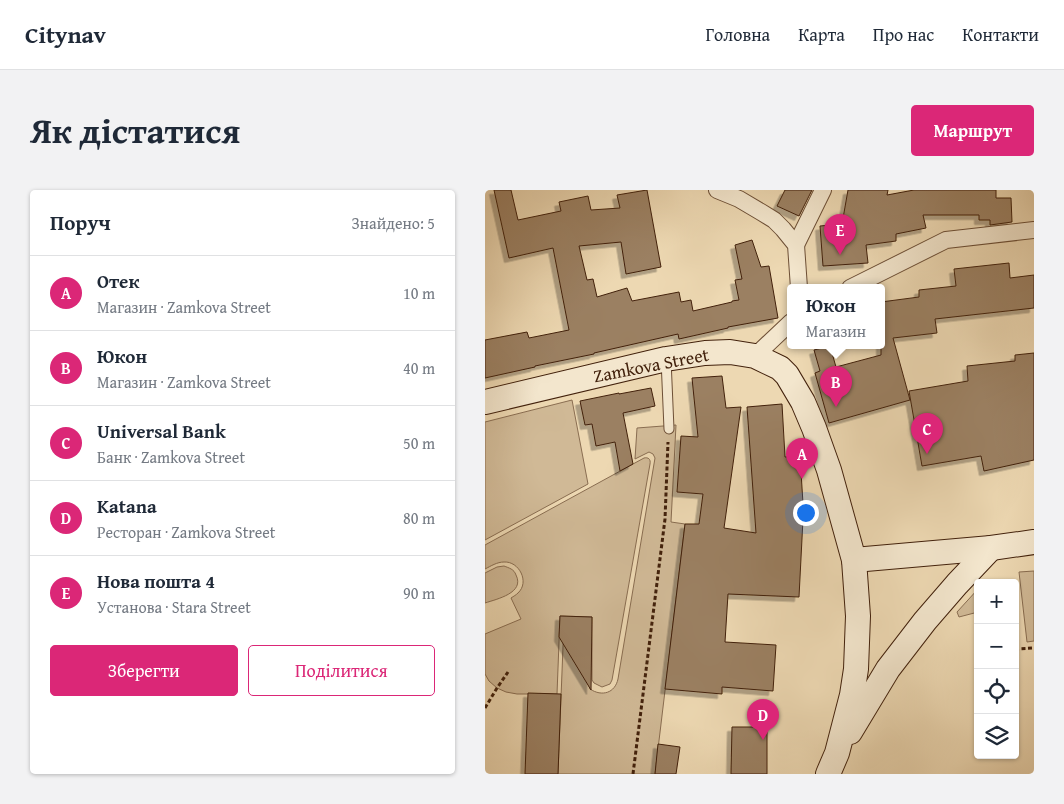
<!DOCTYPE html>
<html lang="uk">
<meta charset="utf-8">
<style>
body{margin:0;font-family:"Gentium Book Plus",serif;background:#f2f2f3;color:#1f2937}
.controls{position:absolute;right:15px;bottom:15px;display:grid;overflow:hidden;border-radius:5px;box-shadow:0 1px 4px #0004}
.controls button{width:45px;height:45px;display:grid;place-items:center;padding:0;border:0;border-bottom:1px solid #e0e1e3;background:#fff;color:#1f2937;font:25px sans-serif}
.you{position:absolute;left:320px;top:322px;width:18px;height:18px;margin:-12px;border:4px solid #fff;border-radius:50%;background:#1a73e8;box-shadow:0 0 0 8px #1a73e833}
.badge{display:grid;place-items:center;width:32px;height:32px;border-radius:50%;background:#db2777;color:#fff;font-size:16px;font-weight:700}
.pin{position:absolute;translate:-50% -41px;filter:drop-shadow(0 1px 2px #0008)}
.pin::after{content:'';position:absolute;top:26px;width:18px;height:15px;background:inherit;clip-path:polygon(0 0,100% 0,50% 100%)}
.popup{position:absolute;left:302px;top:94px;width:98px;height:65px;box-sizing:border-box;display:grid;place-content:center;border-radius:5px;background:#fff;filter:drop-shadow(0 1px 4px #0005);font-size:16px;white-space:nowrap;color:#747a83}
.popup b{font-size:19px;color:#1f2937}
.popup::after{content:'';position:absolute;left:50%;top:100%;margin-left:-10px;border:10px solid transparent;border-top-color:#fff}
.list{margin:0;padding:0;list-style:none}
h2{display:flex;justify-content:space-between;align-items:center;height:65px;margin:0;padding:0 20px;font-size:21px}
h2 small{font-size:16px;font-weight:400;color:#747a83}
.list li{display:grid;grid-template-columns:32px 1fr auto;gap:15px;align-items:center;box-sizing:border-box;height:75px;padding:0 20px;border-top:1px solid #e0e1e3}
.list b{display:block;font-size:19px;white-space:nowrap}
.list p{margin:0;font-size:16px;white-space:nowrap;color:#747a83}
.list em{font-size:16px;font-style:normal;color:#747a83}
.actions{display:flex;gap:10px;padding:15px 20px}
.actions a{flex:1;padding:11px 0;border:1px solid #db2777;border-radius:5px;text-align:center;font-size:18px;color:#db2777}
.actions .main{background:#db2777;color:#fff}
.icon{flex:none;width:28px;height:28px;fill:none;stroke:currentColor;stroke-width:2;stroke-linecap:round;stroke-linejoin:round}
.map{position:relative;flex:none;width:549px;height:584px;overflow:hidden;border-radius:5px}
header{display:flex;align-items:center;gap:30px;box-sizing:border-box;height:70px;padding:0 25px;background:#fff;border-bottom:1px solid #e0e1e3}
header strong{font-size:24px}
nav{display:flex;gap:28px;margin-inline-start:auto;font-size:18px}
.intro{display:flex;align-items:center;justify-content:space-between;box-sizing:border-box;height:120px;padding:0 30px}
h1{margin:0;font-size:35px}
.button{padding:12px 22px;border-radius:5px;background:#db2777;color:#fff;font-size:18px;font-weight:700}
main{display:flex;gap:30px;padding:0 30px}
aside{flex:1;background:#fff;border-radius:5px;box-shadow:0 1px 4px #0004}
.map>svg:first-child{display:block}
.green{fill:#d0b996;stroke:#896d51}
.building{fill:#9b8062;stroke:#42210c;filter:url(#shadow)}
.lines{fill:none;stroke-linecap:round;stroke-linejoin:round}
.lane-casing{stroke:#6d4f36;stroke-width:11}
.street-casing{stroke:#6d4f36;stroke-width:18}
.secondary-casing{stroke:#42210c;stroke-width:26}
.path{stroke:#42210c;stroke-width:3;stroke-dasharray:4 2.5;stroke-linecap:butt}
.lane{stroke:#f3e6cd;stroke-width:9}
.street{stroke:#f3e6cd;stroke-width:16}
.secondary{stroke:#f3e6cd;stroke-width:24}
.labels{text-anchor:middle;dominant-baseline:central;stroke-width:4;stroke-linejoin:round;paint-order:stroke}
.street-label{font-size:18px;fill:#42210c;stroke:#f3e6cd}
</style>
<header>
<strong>Citynav</strong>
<nav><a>Головна</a><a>Карта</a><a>Про нас</a><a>Контакти</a></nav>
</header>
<div class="intro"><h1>Як дістатися</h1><a class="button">Маршрут</a></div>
<main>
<aside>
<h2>Поруч<small>Знайдено: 5</small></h2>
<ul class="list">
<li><span class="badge">A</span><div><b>Отек</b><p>Магазин · Zamkova Street</p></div><em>10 m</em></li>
<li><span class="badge">B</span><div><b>Юкон</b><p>Магазин · Zamkova Street</p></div><em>40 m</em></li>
<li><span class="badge">C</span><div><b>Universal Bank</b><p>Банк · Zamkova Street</p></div><em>50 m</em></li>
<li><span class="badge">D</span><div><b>Katana</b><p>Ресторан · Zamkova Street</p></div><em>80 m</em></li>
<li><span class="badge">E</span><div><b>Нова пошта 4</b><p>Установа · Stara Street</p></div><em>90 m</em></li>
</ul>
<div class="actions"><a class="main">Зберегти</a><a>Поділитися</a></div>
</aside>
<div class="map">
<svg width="549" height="584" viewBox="0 0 549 584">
<defs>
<filter id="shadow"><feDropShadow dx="-4.5" dy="4.5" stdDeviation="0" flood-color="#0004"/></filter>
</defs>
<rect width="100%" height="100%" fill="#edd8b2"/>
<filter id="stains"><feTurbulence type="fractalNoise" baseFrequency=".004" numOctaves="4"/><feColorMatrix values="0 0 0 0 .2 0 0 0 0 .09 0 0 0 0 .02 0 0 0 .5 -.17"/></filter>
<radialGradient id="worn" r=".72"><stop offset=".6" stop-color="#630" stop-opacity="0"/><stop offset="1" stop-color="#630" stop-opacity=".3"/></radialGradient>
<!-- green -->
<g class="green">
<path d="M87,210L103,294L0,350V232Z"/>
<path d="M191,235L186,332L200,334L170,584H73L79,431L105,499C117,507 130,503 133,489L170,268L168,264L164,262L150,269L152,238Z"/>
<path d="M159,268C163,267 166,269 165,274L127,490L125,494L117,497L109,493L107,490V427L75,426L72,504H32L21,502L12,498L4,491L0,484V444L36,429L26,408C29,406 31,405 33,403C45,392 34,371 19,372C12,372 6,376 0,379V355Z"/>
<path d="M19,376C24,378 29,379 31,385C40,403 12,409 0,413V383L12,377Z"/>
<path d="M549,381V451L542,452L534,382Z"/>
<path d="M493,399V422L474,427L472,422Z"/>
</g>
<!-- building -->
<g class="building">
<path d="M9,0H26L33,30L76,21L74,12L103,6L106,20L135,18L132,5L162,0L176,77L141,84L136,52L94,56L102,90L108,89L112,107L142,98L147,111L194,102L196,112L206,110L208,121L247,112V111L254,110L250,90L257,89L250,55L267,50L276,77L284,76L293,128L243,137V138L194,149L193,144L109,163V164L50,176V177L0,188V150L42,142L44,148L84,140L68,58L24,68Z"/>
<path d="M300,0H327L314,26L292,16Z"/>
<path d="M363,0H403L402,5L429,0H511V8H526L527,32L505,35V30H494V25H438L441,38L411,44V51L381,55L383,73L338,76L335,36L357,34Z"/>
<path d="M524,73L525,88L549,85V118L450,129L452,143L408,148L425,210L344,233L330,183L335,181L329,160L345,156L351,177L396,165V112L434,107V100L471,96L469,79Z"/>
<path d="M549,163V270L499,281L496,266L437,276L424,201L483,191L482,176L530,171V165Z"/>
<path d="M237,186L241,218L256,217L239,338L271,343L262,217L297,214L300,267L315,266L319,329H318L314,407L243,404L240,452L291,455L288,501L237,497V504L180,499L200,334H214L218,304L192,302L196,246L213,247L207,188Z"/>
<path d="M166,198L170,216L138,223L148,274L135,281L130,252L111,256L107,234L100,235L95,211L134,203V204Z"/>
<path d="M75,426L107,427L106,500L74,447Z"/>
<path d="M43,503L76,504L73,584H40Z"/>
<path d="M247,537H282V584H246Z"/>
<path d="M173,554L195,557L191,584H170Z"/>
</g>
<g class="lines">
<!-- lane casing -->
<g class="lane-casing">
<path id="lane" d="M181,169L184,239"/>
</g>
<!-- street casing -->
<g class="street-casing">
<g id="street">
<path d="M232,0L254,9L276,22L289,30L298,39L311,55L314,98"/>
<path d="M311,55L338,0"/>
<path d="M365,98L461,50L549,40"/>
<path d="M270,166L306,132"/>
</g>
</g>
<!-- secondary casing -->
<g class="secondary-casing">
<g id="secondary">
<path d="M0,212L181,169L220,163L245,162L270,166L295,178L302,185L318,212L329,238L344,280L369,370L373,426L371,479L367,505L352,563L343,584"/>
<path d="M369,370L506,358L549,352"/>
<path d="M365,542L403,479L440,431L472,394L506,358"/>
</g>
</g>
<!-- path -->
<g class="path">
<path d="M530,459L549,458"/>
<path d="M0,518L12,498L23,482"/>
<path d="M148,584L180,329L183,252"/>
</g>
<!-- lane -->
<use href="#lane" class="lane"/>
<!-- street -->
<use href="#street" class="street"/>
<!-- secondary -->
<use href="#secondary" class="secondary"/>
</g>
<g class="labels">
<!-- street labels -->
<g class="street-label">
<text transform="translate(166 175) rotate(-11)">Zamkova Street</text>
</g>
</g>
<rect width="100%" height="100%" filter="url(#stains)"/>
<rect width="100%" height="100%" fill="url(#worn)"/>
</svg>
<div class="controls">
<button>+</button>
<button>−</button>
<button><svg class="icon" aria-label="locate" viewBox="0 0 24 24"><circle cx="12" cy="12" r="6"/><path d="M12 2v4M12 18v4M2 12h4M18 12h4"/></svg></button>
<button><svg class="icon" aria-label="layers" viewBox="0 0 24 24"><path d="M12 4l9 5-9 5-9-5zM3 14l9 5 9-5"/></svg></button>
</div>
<div class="you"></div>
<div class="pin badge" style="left:317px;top:289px">A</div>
<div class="pin badge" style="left:351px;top:217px">B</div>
<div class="popup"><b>Юкон</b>Магазин</div>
<div class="pin badge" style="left:442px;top:264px">C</div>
<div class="pin badge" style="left:278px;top:550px">D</div>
<div class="pin badge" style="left:355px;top:65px">E</div>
</div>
</main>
